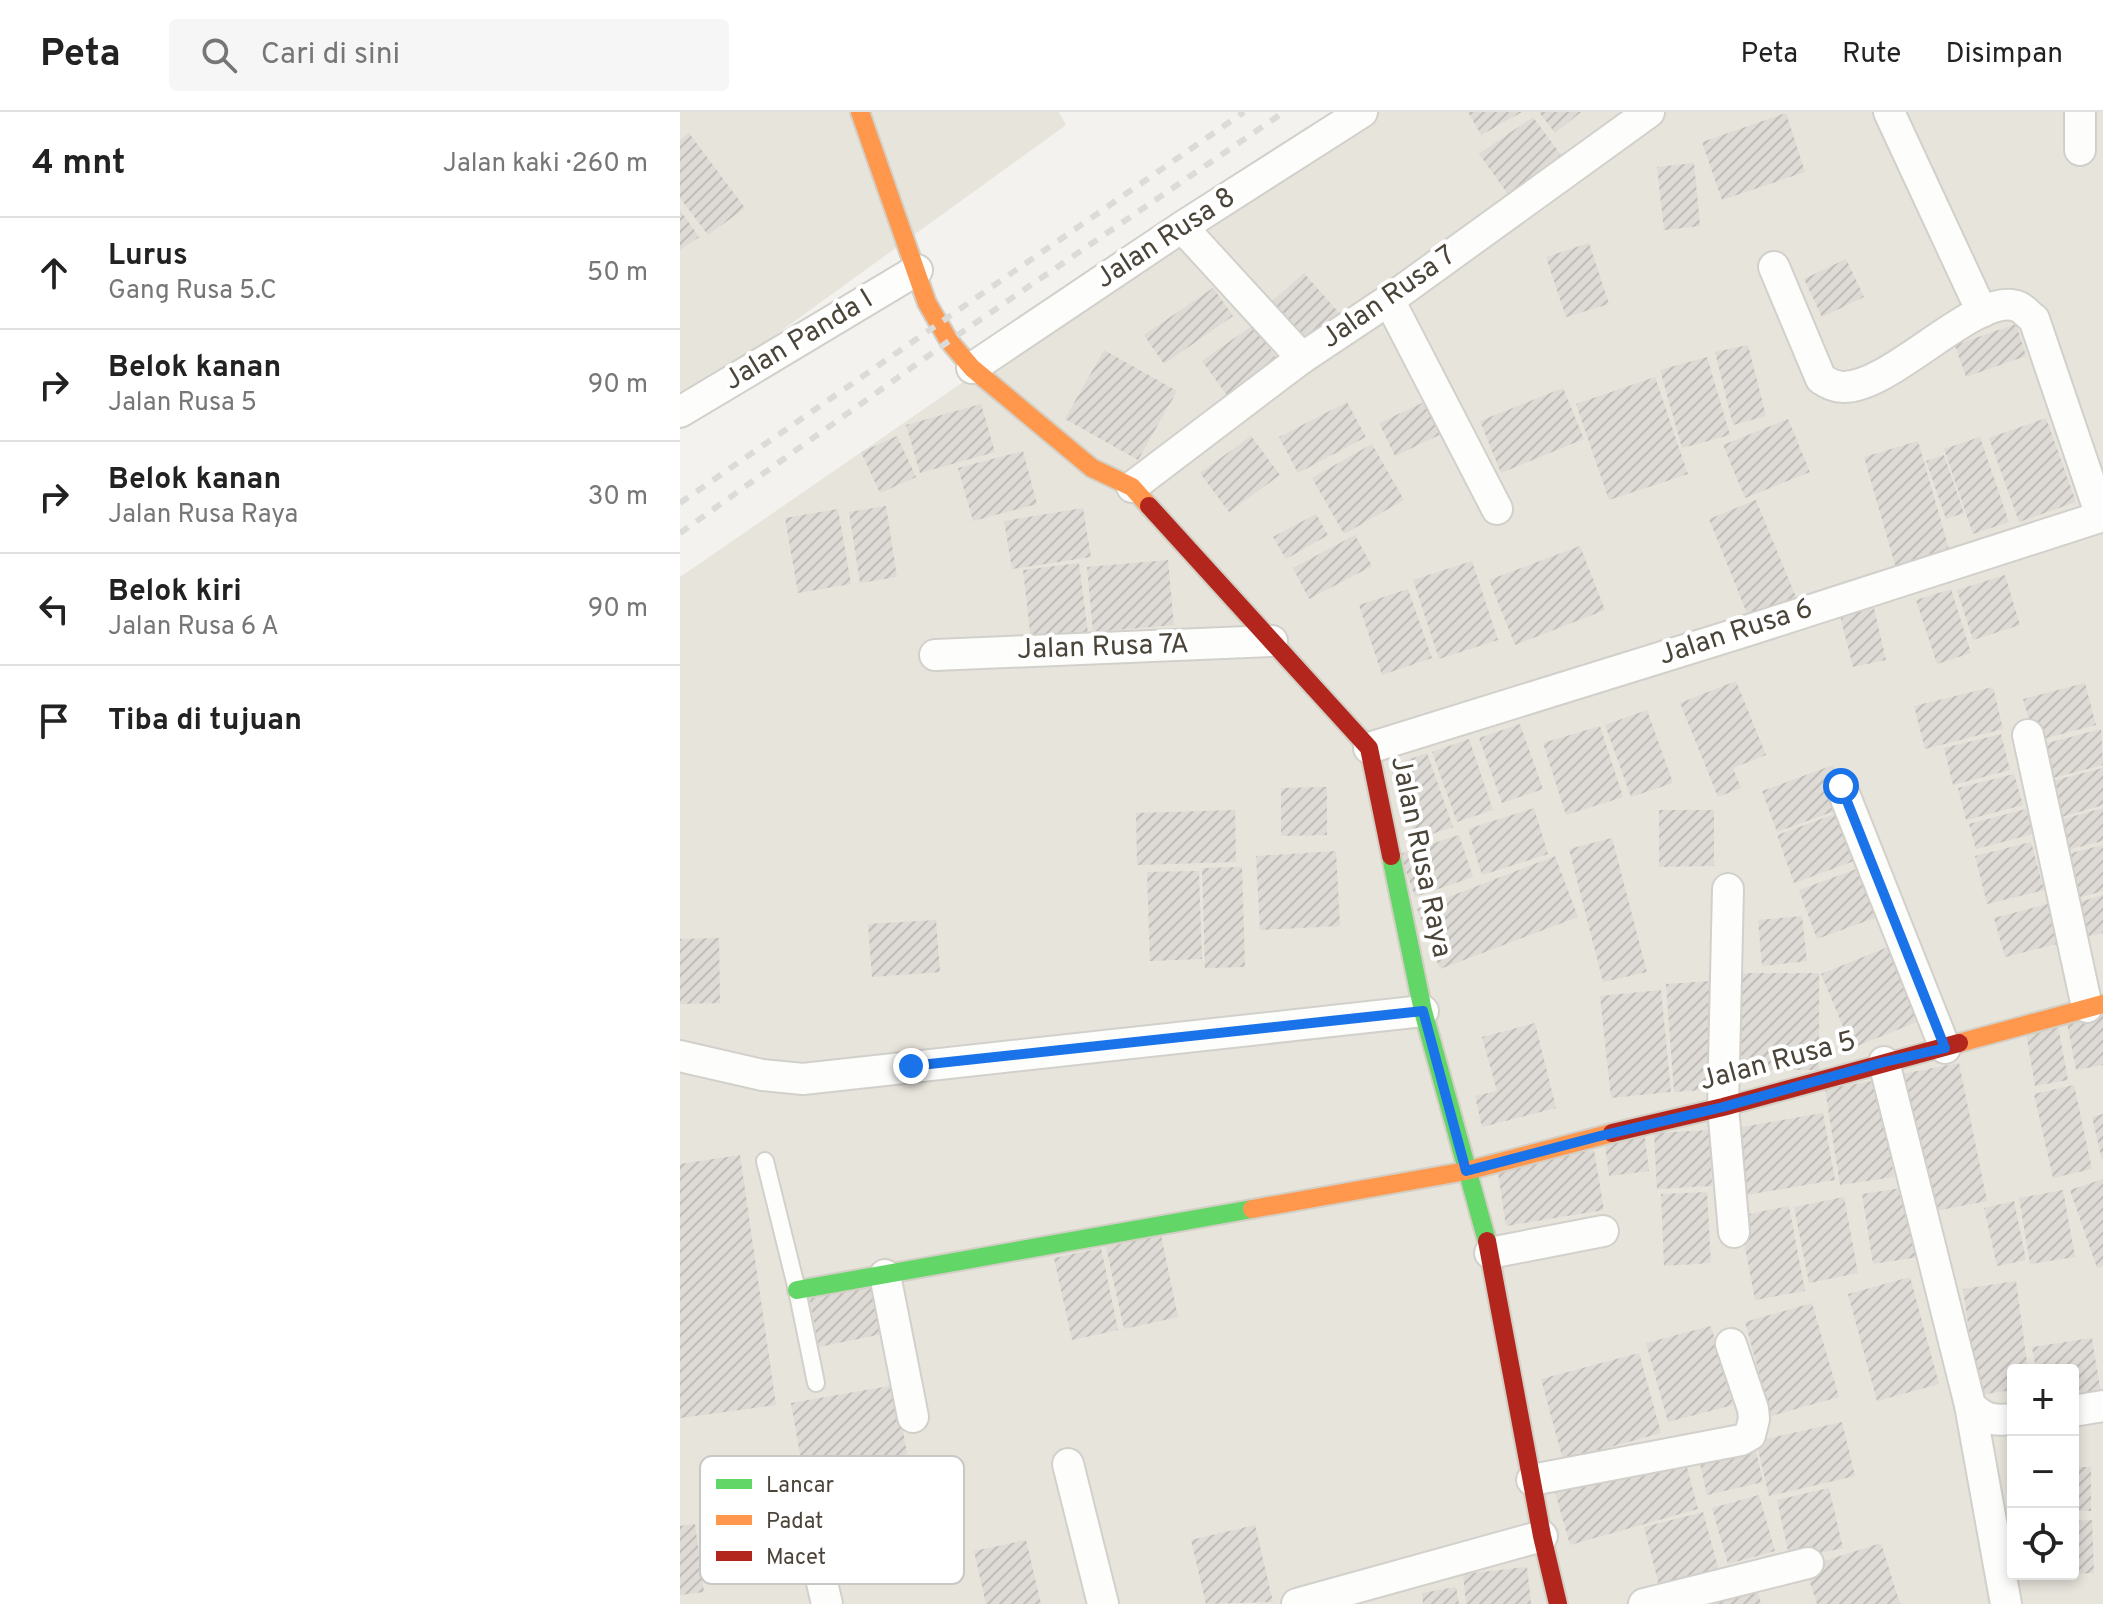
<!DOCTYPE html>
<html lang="id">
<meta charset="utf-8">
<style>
body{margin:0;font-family:Overpass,sans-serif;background:#f6f6f6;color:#222}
.controls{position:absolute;right:24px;bottom:24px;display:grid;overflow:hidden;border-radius:8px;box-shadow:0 4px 12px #0003}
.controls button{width:72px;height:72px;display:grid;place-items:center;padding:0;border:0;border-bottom:2px solid #e0e0e0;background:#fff;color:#222;font:40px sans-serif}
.stop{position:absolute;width:24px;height:24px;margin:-18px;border:6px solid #1a73e8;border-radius:50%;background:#fff}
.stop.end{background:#1a73e8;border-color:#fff;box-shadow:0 2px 8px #0008}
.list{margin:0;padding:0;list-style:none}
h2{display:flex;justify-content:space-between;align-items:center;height:104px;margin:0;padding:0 32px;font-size:34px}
h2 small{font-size:26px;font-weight:400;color:#767676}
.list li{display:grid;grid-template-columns:52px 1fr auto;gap:24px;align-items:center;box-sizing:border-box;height:112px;padding:0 32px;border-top:2px solid #e0e0e0}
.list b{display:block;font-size:30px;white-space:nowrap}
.list p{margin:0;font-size:26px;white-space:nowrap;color:#767676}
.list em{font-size:26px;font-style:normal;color:#767676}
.icon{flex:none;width:44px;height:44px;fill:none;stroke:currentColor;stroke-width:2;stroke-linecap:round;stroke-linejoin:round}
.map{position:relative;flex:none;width:1423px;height:1492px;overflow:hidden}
header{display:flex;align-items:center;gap:48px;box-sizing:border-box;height:112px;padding:0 40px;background:#fff;border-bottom:2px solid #e0e0e0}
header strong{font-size:38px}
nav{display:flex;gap:44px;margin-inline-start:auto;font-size:28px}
.search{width:560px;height:72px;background:#f6f6f6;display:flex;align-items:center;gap:20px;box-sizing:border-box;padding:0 28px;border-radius:8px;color:#767676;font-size:30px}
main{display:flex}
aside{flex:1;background:#fff}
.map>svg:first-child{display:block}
.residential{fill:#e7e4dc;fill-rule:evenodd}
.building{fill:url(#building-hatch)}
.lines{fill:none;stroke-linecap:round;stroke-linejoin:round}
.lane-casing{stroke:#d2d0cb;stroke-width:20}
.street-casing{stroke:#d2d0cb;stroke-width:34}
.fast-casing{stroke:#d3cfc5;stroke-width:22}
.slow-casing{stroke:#d3cfc5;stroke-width:22}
.jam-casing{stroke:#d3cfc5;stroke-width:22}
.lane{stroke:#fdfdfc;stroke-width:16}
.street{stroke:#fdfdfc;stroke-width:30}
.fast{stroke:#63d668;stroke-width:18}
.slow{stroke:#ff974d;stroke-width:18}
.jam{stroke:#b3261e;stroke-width:18}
.rail{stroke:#dbdbda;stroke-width:6;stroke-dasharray:10 10;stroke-linecap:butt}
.route{stroke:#1a73e8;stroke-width:10}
.labels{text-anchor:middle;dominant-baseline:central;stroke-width:8;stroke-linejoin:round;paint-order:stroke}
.street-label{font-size:28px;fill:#4b4439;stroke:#fff}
.key{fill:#fff;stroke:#c9c7c4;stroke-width:2}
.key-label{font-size:22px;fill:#4b4439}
</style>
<header>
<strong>Peta</strong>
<div class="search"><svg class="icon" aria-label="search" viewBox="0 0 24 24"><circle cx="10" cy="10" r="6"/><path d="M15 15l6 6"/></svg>Cari di sini</div>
<nav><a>Peta</a><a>Rute</a><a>Disimpan</a></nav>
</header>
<main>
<aside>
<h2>4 mnt<small>Jalan kaki · 260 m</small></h2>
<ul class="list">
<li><svg class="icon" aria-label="ahead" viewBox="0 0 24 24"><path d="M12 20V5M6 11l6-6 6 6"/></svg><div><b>Lurus</b><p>Gang Rusa 5.C</p></div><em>50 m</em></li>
<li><svg class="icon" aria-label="right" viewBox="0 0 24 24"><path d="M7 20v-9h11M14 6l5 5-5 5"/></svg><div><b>Belok kanan</b><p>Jalan Rusa 5</p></div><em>90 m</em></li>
<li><svg class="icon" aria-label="right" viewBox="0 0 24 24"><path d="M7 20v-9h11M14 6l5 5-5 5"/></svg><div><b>Belok kanan</b><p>Jalan Rusa Raya</p></div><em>30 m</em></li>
<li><svg class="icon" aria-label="left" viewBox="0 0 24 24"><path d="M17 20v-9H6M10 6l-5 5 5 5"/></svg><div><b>Belok kiri</b><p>Jalan Rusa 6 A</p></div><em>90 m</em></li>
<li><svg class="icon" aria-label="arrive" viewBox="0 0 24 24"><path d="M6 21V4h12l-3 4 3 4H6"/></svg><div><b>Tiba di tujuan</b></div></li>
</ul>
</aside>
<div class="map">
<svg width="1423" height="1492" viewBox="0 0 1423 1492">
<defs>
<pattern id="building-hatch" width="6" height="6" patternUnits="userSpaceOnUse" patternTransform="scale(2)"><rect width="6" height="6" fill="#dedbd6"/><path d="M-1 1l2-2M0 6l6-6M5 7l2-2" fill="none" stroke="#c0bdb8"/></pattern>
</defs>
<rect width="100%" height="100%" fill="#f4f2ee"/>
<!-- residential -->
<g class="residential">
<path d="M0,0H379L386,13L0,292Z"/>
<path d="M675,0H1423V1492H0V465ZM1333,1258H1393V1462H1333Z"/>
</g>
<!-- building -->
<g class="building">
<path d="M788,0H842L801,23Z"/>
<path d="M859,0H901L875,21Z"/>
<path d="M1106,1L1125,60L1042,88L1022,30Z"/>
<path d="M853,5L887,51L833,89L799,42Z"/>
<path d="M9,21L65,96L28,123L0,86V28Z"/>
<path d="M1014,51L1020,114L984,118L977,55Z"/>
<path d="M0,98L19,125L0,138Z"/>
<path d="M909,131L929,192L886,205L866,145Z"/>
<path d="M1166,147L1184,185L1142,205L1124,167Z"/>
<path d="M624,161L659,201L625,231L590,191Z"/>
<path d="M533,176L553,204L484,252L464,223Z"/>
<path d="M1336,212L1346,244L1286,265L1275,233Z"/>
<path d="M573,213L600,251L549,286L522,249Z"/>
<path d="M1068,233L1086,304L1053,313L1035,240Z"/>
<path d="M424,238L497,279L458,348L385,307Z"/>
<path d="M1027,245L1050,323L1002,336L980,258Z"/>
<path d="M975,265L1008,362L929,388L896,292Z"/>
<path d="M883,276L904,327L821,361L800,309Z"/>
<path d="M753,286L768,319L715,344L699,311Z"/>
<path d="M667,290L686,325L618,361L599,325Z"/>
<path d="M301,292L315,340L240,361L226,313Z"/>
<path d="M1366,306L1396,390L1339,410L1309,326Z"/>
<path d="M1108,307L1130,360L1065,386L1043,333Z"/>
<path d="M217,324L236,365L200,381L181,340Z"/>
<path d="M571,324L600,363L549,400L520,361Z"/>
<path d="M1300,325L1329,410L1293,422L1264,337Z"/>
<path d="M1238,329L1271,444L1217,460L1184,345Z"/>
<path d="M692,332L724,388L664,422L632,366Z"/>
<path d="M343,339L357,392L293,409L278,356Z"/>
<path d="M1264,343L1284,401L1266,407L1246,349Z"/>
<path d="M1076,388L1118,490L1070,509L1029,407Z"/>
<path d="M206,394L217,465L180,471L169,400Z"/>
<path d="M403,396L411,445L332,457L324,409Z"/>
<path d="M158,397L171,472L118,481L105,406Z"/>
<path d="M636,402L648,423L606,447L593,425Z"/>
<path d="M675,423L692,454L629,487L613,456Z"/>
<path d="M900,434L925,498L835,533L809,468Z"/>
<path d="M488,448L494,513L413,520L407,455Z"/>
<path d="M792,449L818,528L759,547L733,468Z"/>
<path d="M399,451L408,521L351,528L343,458Z"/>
<path d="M1325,463L1340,513L1293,528L1277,478Z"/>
<path d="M728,477L752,546L702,563L679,493Z"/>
<path d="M1271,477L1291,541L1257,552L1236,488Z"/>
<path d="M1193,492L1206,548L1173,555L1159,500Z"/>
<path d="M1056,569L1086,643L1053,656L1061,676L1038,685L1000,591Z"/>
<path d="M1405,571L1416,613L1355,629L1343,587Z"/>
<path d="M1313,575L1323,617L1245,637L1234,594Z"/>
<path d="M967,598L993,671L951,685L925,613Z"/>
<path d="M840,612L863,677L822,691L799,626Z"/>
<path d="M920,614L943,685L886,703L863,631Z"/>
<path d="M1421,617L1423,653L1369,667L1360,633Z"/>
<path d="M1321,622L1330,658L1273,673L1264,636Z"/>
<path d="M789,627L813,698L777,710L752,640Z"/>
<path d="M747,641L773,715L736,727L710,654Z"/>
<path d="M1153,653L1168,694L1097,720L1082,679Z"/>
<path d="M1423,656V693L1382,705L1372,669Z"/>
<path d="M1334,662L1343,693L1286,708L1278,676Z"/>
<path d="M647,675V723L601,724V676Z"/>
<path d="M854,696L868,742L802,763L788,717Z"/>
<path d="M1423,696V729L1387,738L1380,708Z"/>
<path d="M1346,697L1353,722L1296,737L1289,712Z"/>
<path d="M555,698L556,750L457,753L456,701Z"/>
<path d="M979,698H1034V754L979,755Z"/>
<path d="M1160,700L1177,748L1114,771L1097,723Z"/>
<path d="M779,723L793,765L735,785L720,742Z"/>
<path d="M932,726L967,860L923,870L889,737Z"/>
<path d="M1351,730L1364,778L1307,792L1295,744Z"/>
<path d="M1423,733V779L1398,786L1387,742Z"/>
<path d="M656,739L660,814L580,818L576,744Z"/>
<path d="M875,744L898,805L760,857L737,797Z"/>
<path d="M562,755L565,855L525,856L522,756Z"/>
<path d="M1182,755L1200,804L1137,827L1119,778Z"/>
<path d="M519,759L522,847L470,849L467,760Z"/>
<path d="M1423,783V821L1409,824L1400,790Z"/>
<path d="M1371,791L1381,831L1325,845L1314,806Z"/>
<path d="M1122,804L1127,849L1082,854L1078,808Z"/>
<path d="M256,808L260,860L192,865L188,812Z"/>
<path d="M39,826L40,891L0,892V827Z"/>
<path d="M1213,833L1242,908L1172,936L1141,862Z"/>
<path d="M1061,861H1139V958H1060Z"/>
<path d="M1031,869L1040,977L994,980L986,872Z"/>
<path d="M981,878L991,980L931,986L920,884Z"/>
<path d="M1423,899V953L1396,958L1386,906Z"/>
<path d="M1377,908L1388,968L1355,974L1345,915Z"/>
<path d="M855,911L876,996L802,1015L795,984L817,979L802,925Z"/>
<path d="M1279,951L1307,1089L1250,1100L1222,962Z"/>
<path d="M1199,968L1214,1065L1160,1073L1145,977Z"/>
<path d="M1394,973L1412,1057L1373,1066L1354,982Z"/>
<path d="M1143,1001L1155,1068L1061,1084L1050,1017Z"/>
<path d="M1423,1002V1047L1422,1048L1412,1005Z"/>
<path d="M1029,1018L1032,1074L977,1077L974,1021Z"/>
<path d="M964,1019L969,1059L929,1064L924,1024Z"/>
<path d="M914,1038L924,1098L826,1114L817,1054Z"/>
<path d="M60,1043L96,1293L0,1306V1052Z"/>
<path d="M1423,1067V1154L1417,1156L1390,1078Z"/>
<path d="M1228,1075L1239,1145L1193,1152L1182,1082Z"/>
<path d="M1383,1078L1395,1145L1350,1152L1339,1086Z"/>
<path d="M1027,1080L1031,1151L984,1154L981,1082Z"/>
<path d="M1164,1085L1178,1161L1129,1171L1114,1095Z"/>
<path d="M1334,1089L1346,1148L1317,1154L1304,1096Z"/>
<path d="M1109,1094L1125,1179L1075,1188L1059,1104Z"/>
<path d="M481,1123L498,1205L444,1217L426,1135Z"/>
<path d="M421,1136L438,1218L392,1228L374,1146Z"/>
<path d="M1230,1165L1259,1272L1197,1289L1168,1182Z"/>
<path d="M1336,1169L1348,1258H1333V1278L1298,1283L1283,1177Z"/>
<path d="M202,1170L212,1220L139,1235L129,1184Z"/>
<path d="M1132,1191L1159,1285L1091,1304L1065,1210Z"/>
<path d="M1031,1214L1053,1293L988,1310L966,1231Z"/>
<path d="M1412,1226L1421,1282L1393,1286V1258H1356L1352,1235Z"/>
<path d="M959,1241L981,1321L883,1348L861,1267Z"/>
<path d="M215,1273L232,1370L128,1388L111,1291Z"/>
<path d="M1162,1310L1175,1364L1089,1384L1076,1329Z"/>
<path d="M1074,1330L1083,1370L1027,1383L1018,1343Z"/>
<path d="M1004,1344L1018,1397L890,1433L875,1380Z"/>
<rect x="1393" y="1355" width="18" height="44"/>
<path d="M1149,1376L1163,1436L1110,1448L1097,1388Z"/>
<path d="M1079,1383L1095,1439L1048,1452L1032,1396Z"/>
<path d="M1023,1400L1041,1466L981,1481L964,1415Z"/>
<path d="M1412,1408L1414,1461L1393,1462V1409Z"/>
<path d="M15,1412L24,1480L0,1483V1414Z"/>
<path d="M575,1413L593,1490L526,1492L511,1428Z"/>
<path d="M346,1428L361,1492H306L294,1439Z"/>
<path d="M1201,1431L1220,1492H1137L1125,1455Z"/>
<path d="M847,1455L851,1492H786L783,1462Z"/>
<path d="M1075,1469L1081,1492H996Z"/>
<path d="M776,1475L779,1492H743L742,1481Z"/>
</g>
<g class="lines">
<!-- lane casing -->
<g class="lane-casing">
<path id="lane" d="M85,1049L117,1178L136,1271"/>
</g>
<!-- street casing -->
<g class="street-casing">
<g id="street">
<path d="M1209,0L1302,200"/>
<path d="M1400,0V38"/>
<path d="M502,115L622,246"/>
<path d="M1094,155L1141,267C1148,271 1154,275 1163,275C1213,276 1299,176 1339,195C1344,197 1349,204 1354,207L1421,404"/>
<path d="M709,188L817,397"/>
<path d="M292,256L502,115L682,0"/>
<path d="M0,300L237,158"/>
<path d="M452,375L622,246L709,188L969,0"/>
<path d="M255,543L592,529"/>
<path d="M1348,623L1407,895"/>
<path d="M689,636L1066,519L1423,404"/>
<path d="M1161,674L1265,936"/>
<path d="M1048,777L1043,995L1054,1120"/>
<path d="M0,944L82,963L123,967L743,899"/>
<path d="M1204,950L1290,1293C1304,1308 1314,1309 1333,1307"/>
<path d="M810,1141L923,1119"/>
<path d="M205,1163L233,1305"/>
<path d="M1290,1293L1326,1492"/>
<path d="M1393,1299L1423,1294"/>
<path d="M388,1352L423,1492"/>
<path d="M852,1368L1061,1328L1070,1323L1074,1307L1073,1297L1051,1232"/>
<path d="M130,1419L147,1492"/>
<path d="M617,1492L862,1424"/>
<path d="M964,1492L1128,1451"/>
</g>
</g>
<!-- fast casing -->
<g class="fast-casing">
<g id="fast">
<path d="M711,744L743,899L807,1129"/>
<path d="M117,1178L572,1097"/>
</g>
</g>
<!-- slow casing -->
<g class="slow-casing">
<g id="slow">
<path d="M180,0L247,191L269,229L292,256L412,356L452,375L469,394"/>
<path d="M1279,931L1423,892"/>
<path d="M572,1097L786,1059L932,1021"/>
</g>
</g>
<!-- jam casing -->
<g class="jam-casing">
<g id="jam">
<path d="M469,394L689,636L711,744"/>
<path d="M932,1021L1043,995L1279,931"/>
<path d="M807,1129L862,1424L878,1492"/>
</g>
</g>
<!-- lane -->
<use href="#lane" class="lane"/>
<!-- street -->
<use href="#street" class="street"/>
<!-- fast -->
<use href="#fast" class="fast"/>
<!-- slow -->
<use href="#slow" class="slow"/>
<!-- jam -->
<use href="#jam" class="jam"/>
<!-- rail -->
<g class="rail">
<path d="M0,391L564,0"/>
<path d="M0,421L269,229L604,0"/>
</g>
</g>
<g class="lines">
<!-- route -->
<path class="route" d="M231,954L743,899L786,1059L920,1024L1043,995L1204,950L1265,936L1161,674"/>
</g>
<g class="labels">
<!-- street labels -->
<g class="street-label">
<text transform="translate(486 127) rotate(-33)">Jalan Rusa 8</text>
<text transform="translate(709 186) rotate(-35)">Jalan Rusa 7</text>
<text transform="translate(119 229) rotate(-31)">Jalan Panda I</text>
<text transform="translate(1056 521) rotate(-18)">Jalan Rusa 6</text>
<text transform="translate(423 536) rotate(-2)">Jalan Rusa 7A</text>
<text transform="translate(740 745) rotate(78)">Jalan Rusa Raya</text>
<text transform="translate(1098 950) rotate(-15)">Jalan Rusa 5</text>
</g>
</g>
<!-- legend -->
<rect x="20" y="1344" width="264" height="128" rx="12" class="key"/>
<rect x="36" y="1367" width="36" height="10" fill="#63d668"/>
<rect x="36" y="1403" width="36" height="10" fill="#ff974d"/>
<rect x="36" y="1439" width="36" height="10" fill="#b3261e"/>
<g class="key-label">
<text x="86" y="1380">Lancar</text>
<text x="86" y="1416">Padat</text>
<text x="86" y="1452">Macet</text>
</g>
</svg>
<div class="controls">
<button>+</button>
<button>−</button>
<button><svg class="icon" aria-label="locate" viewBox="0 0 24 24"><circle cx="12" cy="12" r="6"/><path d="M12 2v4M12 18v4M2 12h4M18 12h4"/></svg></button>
</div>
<div class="stop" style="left:1161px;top:674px"></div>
<div class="stop end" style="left:231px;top:954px"></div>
</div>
</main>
